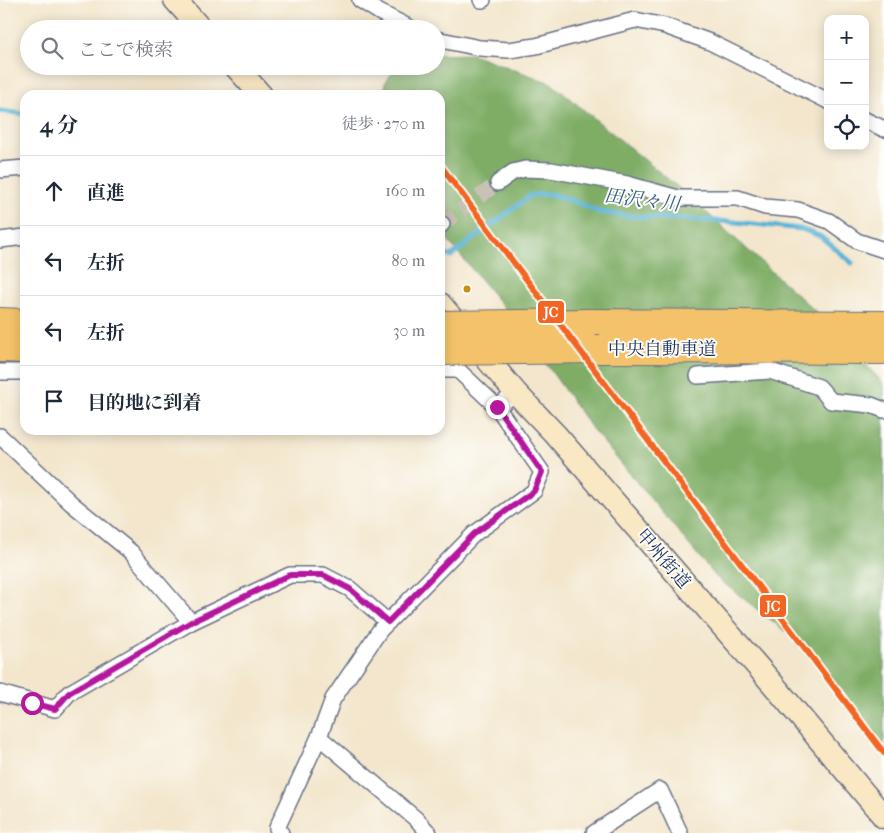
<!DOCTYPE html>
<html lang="ja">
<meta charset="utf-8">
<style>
body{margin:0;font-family:"IM FELL French Canon","Noto Serif JP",serif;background:#f6f6f7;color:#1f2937}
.controls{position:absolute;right:15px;top:15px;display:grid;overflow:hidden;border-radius:10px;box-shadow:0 2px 12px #0003}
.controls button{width:45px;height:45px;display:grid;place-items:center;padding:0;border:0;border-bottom:1px solid #e0e1e3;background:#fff;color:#1f2937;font:25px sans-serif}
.stop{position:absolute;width:15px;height:15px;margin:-11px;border:4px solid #b5179e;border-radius:50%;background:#fff}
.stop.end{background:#b5179e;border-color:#fff;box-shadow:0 1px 5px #0008}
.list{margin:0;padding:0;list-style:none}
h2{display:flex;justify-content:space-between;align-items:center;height:65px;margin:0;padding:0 20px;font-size:21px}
h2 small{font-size:16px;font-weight:400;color:#747a83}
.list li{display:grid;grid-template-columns:32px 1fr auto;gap:15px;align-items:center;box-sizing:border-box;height:70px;padding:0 20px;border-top:1px solid #e0e1e3}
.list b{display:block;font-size:19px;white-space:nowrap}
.list em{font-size:16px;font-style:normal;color:#747a83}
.icon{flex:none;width:28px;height:28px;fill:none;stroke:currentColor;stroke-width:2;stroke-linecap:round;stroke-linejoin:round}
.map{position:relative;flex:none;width:884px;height:833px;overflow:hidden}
.search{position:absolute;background:#fff;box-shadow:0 2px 12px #0003;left:20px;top:20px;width:425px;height:55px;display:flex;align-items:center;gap:12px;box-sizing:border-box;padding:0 18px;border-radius:28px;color:#747a83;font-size:19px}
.panel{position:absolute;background:#fff;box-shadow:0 2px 12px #0003;left:20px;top:90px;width:425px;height:345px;border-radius:15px}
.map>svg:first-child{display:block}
.forest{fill:#7fad66;stroke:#4d6e62}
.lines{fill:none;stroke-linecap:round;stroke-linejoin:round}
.stream{stroke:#58b4d6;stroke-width:5}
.street-tunnel{stroke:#c8c1b6;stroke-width:15;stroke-dasharray:15 8;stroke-linecap:butt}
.street-casing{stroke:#676f84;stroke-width:18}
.secondary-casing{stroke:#676f84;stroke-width:25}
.highway-casing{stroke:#676f84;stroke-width:30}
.street{stroke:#fff;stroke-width:15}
.secondary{stroke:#fae7c3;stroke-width:22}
.highway{stroke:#f3c26a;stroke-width:28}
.highway-bridge-casing{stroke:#676f84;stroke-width:30;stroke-linecap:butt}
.highway-bridge{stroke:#f3c26a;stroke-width:28}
.rail-1-casing{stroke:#fdfcf7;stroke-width:10}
.rail-1{stroke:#f26522;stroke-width:6}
.route{stroke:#b5179e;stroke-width:6}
.bus-dot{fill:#cb8e13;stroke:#fdfcf7;stroke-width:2}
.labels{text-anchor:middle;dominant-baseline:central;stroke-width:4;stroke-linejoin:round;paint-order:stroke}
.street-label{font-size:18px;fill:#1b2f5e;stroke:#fdfcf7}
.water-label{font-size:19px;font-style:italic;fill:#305e88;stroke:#fdfcf7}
.line-badge{stroke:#fdfcf7;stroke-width:2}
.badge-label{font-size:14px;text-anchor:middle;font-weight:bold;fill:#fff}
</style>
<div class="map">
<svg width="884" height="833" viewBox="0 0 884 833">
<rect width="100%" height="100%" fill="#fdfcf7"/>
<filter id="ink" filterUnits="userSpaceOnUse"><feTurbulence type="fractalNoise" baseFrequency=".02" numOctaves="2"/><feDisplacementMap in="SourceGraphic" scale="10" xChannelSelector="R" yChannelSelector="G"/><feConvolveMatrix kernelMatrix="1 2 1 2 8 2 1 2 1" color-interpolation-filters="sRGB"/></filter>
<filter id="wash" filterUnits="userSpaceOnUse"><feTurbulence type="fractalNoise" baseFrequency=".0096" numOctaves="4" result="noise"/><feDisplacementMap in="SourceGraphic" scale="20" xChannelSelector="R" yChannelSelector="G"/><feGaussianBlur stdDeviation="1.12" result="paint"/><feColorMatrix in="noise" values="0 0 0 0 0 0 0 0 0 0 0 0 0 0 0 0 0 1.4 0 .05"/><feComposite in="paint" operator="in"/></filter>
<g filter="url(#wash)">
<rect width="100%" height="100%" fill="#f3e6cc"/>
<!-- forest -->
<path class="forest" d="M472,54L551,83L685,193L824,319L884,384V746L807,648L717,578L593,430L517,323L440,231V95H385V83L397,66H436V55Z"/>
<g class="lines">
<!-- stream -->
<g class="stream">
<path d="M0,111L25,114"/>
<path d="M440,254L451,256L531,195L550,194L576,202L599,212L629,216L734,222L801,229L820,236L852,263"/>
</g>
</g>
</g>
<g filter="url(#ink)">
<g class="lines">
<!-- street-tunnel -->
<path class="street-tunnel" d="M442,224L498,183"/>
<!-- street casing -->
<g class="street-casing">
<g id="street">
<path d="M360,0L379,12L412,29"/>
<path d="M481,0H483"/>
<path d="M436,39L480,48L509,50L536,46L635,20L665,26L710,42L828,101"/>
<path d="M865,120L884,129"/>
<path d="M0,170L25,168"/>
<path d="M498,183L513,172L525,169L551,170L627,184L678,198H738L765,207L798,210L829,221L857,241L884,250"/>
<path d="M440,226L442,224"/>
<path d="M0,240L25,237"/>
<path d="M440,370H458L497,407L516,393"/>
<path d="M0,372H25"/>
<path d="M698,376L770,371L819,387L831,401L871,405L884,410"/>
<path d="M0,436L71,503L131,552L191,622"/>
<path d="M0,693L55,709L69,693L191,622L290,575H323L350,589L388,622"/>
<path d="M319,737L416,819L429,833"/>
<path d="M281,833L277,828L319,737L333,699L380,630L474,534L534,491L542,472L497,407"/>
<path d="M594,833L660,790L680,833"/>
</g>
</g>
<!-- secondary casing -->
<g class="secondary-casing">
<g id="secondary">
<path d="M175,0L201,29"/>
<path d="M235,66L261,95"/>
<path d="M440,304L516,393L555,434L772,683L884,817"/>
</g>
</g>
<!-- highway casing -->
<g class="highway-casing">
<g id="highway">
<path d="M0,322L25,323"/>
<path d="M587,323L884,325"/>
<path d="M0,348L25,349"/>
<path d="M600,349L884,350"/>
</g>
</g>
<!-- street -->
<use href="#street" class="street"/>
<!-- secondary -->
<use href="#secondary" class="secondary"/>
<!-- highway -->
<use href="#highway" class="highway"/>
<!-- highway-bridge casing -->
<g class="highway-bridge-casing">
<g id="highway-bridge">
<path d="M440,325L587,323"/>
<path d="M440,351L600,349"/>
</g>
</g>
<!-- highway-bridge -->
<use href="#highway-bridge" class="highway-bridge"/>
<!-- rail-1 casing -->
<g class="rail-1-casing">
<path id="rail-1" d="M440,165L884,753"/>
</g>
<!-- rail-1 -->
<use href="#rail-1" class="rail-1"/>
</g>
</g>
<g class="lines" filter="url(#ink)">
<!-- route -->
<path class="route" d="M32,703L55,709L69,693L191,622L290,575H323L350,589L388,622L474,534L534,491L542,472L497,407"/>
</g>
<!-- markers -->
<circle class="bus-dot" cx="467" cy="289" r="4.5"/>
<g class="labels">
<!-- street labels -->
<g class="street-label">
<text x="662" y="349">中央自動車道</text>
<text transform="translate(663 559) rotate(49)">甲州街道</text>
</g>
<!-- water labels -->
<g class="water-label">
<text transform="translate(642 200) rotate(7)">田沢々川</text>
</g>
</g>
<g class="line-badge">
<rect x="537" y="300" width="28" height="24" rx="5" fill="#f26522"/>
<rect x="759" y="594" width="28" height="24" rx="5" fill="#f26522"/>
</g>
<g class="badge-label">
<text x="551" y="317">JC</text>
<text x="773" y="611">JC</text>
</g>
</svg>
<div class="controls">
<button>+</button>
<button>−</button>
<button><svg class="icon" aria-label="locate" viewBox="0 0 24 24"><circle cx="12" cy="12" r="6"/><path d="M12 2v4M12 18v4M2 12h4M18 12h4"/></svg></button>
</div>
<div class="stop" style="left:32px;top:703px"></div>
<div class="stop end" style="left:497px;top:407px"></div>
<div class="search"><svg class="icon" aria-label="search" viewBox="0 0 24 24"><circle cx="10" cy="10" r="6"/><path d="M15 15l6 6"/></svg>ここで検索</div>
<section class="panel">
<h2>4 分<small>徒歩 · 270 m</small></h2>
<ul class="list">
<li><svg class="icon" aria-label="ahead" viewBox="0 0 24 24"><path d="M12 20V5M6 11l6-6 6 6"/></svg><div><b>直進</b></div><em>160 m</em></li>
<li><svg class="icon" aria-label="left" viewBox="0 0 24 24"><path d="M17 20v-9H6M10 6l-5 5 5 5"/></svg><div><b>左折</b></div><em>80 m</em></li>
<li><svg class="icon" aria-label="left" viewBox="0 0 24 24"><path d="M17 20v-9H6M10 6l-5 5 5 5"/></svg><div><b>左折</b></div><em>30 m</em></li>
<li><svg class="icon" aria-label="arrive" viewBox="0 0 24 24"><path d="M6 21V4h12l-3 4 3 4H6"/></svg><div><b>目的地に到着</b></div></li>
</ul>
</section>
</div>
